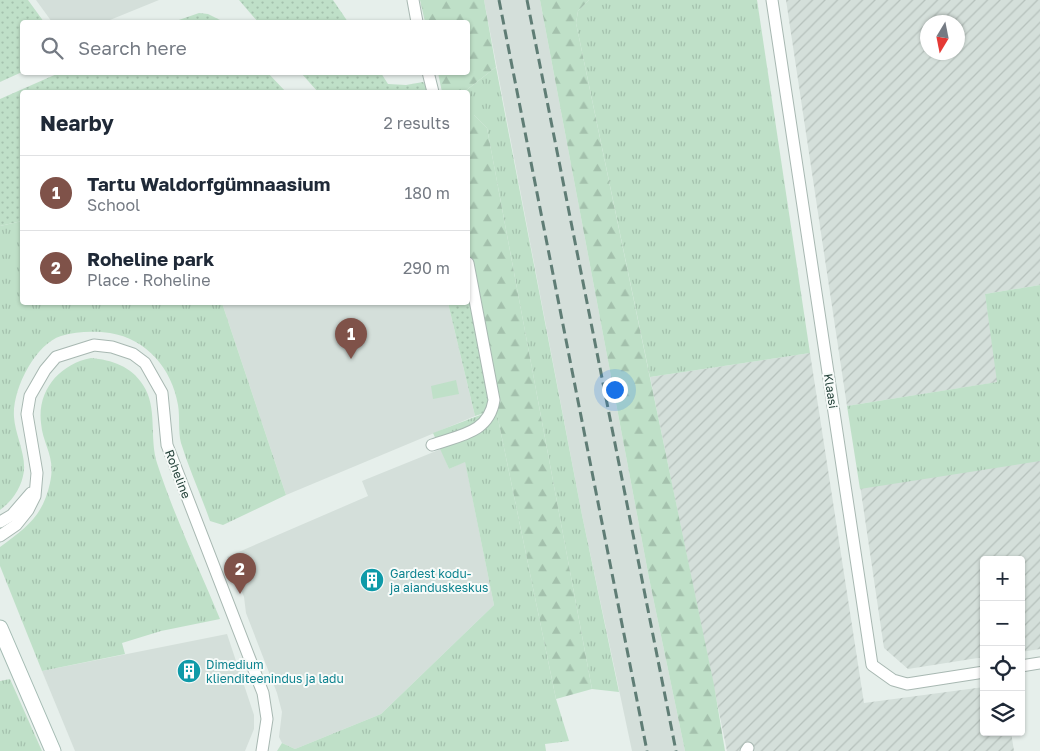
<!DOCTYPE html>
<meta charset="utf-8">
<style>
body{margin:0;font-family:"Golos Text",sans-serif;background:#f6f6f7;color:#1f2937}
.controls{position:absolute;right:15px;bottom:15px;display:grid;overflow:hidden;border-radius:5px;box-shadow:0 1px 4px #0004}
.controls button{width:45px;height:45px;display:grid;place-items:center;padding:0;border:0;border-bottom:1px solid #e0e1e3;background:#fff;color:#1f2937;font:25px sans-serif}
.compass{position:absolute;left:920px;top:15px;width:45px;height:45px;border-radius:50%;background:#fff;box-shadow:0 1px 4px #0004;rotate:190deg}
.you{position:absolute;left:614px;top:389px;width:18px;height:18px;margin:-12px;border:4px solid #fff;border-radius:50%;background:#1a73e8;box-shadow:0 0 0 8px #1a73e833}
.badge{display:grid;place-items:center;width:32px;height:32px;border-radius:50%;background:#7f5249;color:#fff;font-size:16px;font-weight:700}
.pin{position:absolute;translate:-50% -41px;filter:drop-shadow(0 1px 2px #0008)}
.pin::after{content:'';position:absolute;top:26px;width:18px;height:15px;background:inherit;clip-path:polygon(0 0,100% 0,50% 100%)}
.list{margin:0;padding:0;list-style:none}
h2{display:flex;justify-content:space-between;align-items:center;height:65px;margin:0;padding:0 20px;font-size:21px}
h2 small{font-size:16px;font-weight:400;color:#747a83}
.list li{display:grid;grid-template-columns:32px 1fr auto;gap:15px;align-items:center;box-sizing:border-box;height:75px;padding:0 20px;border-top:1px solid #e0e1e3}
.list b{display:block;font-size:19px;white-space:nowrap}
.list p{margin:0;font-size:16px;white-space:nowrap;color:#747a83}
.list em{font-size:16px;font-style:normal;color:#747a83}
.icon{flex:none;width:28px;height:28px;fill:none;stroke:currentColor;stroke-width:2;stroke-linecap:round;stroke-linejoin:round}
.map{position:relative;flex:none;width:1040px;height:751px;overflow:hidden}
.search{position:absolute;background:#fff;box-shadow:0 1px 4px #0004;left:20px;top:20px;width:450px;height:55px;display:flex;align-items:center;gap:12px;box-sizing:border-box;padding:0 18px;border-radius:5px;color:#747a83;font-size:19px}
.panel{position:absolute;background:#fff;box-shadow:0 1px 4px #0004;left:20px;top:90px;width:450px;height:215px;border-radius:5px}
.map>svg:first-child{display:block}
.built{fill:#d4dfda}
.industrial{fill:url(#industrial-furrows);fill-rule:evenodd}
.grass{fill:url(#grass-tufts)}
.forest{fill:url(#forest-firs)}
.park{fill:url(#park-dots)}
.garden{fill:#bfe0c8}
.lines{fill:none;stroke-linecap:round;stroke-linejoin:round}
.minor-casing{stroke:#a8b8b2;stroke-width:13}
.secondary-casing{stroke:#a4bbb3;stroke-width:17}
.minor{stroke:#fff;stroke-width:11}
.secondary{stroke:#fff;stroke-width:15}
.rail{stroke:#5f7d75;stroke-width:3;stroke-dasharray:10 5;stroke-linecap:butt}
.labels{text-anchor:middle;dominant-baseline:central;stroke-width:4;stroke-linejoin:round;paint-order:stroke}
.street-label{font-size:12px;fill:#24423a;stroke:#f7fbf9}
.culture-label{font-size:12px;fill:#0d838f;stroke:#f7fbf9;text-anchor:start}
</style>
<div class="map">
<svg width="1040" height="751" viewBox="0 0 1040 751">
<defs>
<pattern id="industrial-furrows" width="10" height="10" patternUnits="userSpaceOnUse" patternTransform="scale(1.25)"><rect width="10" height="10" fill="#d4dfda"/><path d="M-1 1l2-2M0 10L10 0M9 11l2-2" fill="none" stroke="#b6c1bc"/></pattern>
<pattern id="grass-tufts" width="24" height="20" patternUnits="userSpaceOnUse" patternTransform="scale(1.25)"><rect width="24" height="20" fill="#bfe0c8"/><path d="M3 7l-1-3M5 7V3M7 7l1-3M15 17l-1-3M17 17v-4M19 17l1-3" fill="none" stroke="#a4c1ad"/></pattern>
<pattern id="forest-firs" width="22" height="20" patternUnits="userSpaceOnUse" patternTransform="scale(1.25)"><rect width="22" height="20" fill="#bfe0c8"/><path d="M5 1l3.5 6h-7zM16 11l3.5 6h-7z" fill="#a4c1ad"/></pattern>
<pattern id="park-dots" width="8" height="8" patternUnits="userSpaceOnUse" patternTransform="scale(1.25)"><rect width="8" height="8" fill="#bfe0c8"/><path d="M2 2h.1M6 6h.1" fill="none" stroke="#a4c1ad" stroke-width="1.8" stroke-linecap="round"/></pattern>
</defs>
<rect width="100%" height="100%" fill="#e6efeb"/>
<!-- built -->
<g class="built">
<path d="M36,0H159L105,22H52Z"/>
<path d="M484,0H540L649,578L685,751H632L582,515Z"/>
<path d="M222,303H448L475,416L286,495Z"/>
<path d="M441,449L449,469L465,461L494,605L381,714L295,749L282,743L279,737L282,712L277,693L246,613L244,597L227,557L368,496L362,481Z"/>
<path d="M227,634L254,715V729L245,751H75L42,671Z"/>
</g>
<!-- industrial -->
<g class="industrial">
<path d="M786,0H1040V285L985,294L998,382L847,406ZM928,22H958V52H928Z"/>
<path d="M810,353L864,703L984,687V732H1011L1014,751H727L650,377Z"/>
<path d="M1040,459V649L1021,652V560H984V657L908,669L884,648L860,485Z"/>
</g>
<!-- grass -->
<g class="grass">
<path d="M589,0H757L810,353L650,377L576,23L578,11Z"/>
<path d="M496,67L582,515L619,692L592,689L487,128L474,115H468V92H464Z"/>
<path d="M22,221V302L222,303L286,495L223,525L210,521C201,495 189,469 181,443C178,431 180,417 178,405C172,369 147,339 110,333C95,331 77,331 61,336C35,344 12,390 14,417C15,435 28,458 23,476C20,490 11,502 0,510V226Z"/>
<path d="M1040,285V461L860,489L847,406L997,382L985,294Z"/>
<path d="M91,358C112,360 131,366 143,385C158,407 149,438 157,463C174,516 199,568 220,619L161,631L122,643L125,654L42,671L0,566V547C26,528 43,516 50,483C56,456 43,446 41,423C37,390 60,364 91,358Z"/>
<path d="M496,409L556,699L569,741L545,744L546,751H277L282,743L295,749L381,714L494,605L465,462L449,469L433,433Z"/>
<path d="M10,679L42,751H0V681Z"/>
</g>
<!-- forest -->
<g class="forest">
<path d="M420,0H484L496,67L464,92H442L438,73L468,72V22H425Z"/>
<path d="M540,0H589L578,11L576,23L714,685L725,751H685L649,578Z"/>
<path d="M468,115H474L487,128L592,689L556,699L496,409L470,268L468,250Z"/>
</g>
<!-- park -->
<g class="park">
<path d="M0,0H28L44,22H22V72L0,82Z"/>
<path d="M239,0H333L348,22H258Z"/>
<path d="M199,13L208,14L224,22H173Z"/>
<path d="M59,73H268L286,92H22V221L0,226V99Z"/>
<path d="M301,73H381L388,84L406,85L423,82L432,92H318Z"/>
<path d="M468,250L496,409L475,416L448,303L468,302Z"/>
</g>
<!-- garden -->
<path class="garden" d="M456,380L459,394L433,399L431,386Z"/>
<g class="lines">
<!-- minor casing -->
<g class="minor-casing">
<g id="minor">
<path d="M413,0L417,22"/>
<path d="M772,0L872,665L893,680L907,684L984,672"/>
<path d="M428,72L433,92"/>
<path d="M432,445C460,435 489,433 494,400L468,263"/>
<path d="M0,522L12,515L31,493"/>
<path d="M0,536L16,525L28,510L35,496L37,473L27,414L30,396L45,370L56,357L94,345L112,347L133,354L145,363L162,393L167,445L263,693L267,719L262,751"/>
<path d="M1021,666L1040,663"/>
<path d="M746,751L748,748"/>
</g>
</g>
<!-- secondary casing -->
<g class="secondary-casing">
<path id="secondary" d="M0,628L53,751"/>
</g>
<!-- minor -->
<use href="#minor" class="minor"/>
<!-- secondary -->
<use href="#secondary" class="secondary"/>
<!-- rail -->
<g class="rail">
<path d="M499,0L647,751"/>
<path d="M527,0L676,751"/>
</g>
</g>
<!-- icons -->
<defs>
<g id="building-disc" transform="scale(1.25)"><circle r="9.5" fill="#0f9aa8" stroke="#f7fbf9"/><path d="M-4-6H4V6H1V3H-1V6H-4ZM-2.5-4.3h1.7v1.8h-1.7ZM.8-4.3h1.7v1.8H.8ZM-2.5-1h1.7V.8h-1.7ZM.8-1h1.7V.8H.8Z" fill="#fff"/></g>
</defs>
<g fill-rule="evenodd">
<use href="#building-disc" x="372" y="580"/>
<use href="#building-disc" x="189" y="671"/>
</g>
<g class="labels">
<!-- street labels -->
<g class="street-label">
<text transform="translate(831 391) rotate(81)">Klaasi</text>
<text transform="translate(178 474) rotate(69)">Roheline</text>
</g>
<!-- culture labels -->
<g class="culture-label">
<text x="390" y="573">Gardest kodu-<tspan x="390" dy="14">ja aianduskeskus</tspan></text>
<text x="206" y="664">Dimedium<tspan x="206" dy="14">klienditeenindus ja ladu</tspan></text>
</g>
</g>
</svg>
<div class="controls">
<button>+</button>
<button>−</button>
<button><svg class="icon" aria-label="locate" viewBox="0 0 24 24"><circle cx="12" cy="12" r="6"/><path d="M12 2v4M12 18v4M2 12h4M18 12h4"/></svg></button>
<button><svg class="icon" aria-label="layers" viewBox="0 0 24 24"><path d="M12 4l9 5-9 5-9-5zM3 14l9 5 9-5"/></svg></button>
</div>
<svg class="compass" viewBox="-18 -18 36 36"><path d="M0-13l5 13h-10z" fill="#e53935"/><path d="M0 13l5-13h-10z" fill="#747a83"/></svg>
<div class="you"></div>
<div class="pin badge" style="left:351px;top:359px">1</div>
<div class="pin badge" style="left:240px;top:594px">2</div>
<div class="search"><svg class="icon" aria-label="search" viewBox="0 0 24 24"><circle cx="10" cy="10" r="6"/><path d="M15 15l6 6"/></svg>Search here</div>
<section class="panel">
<h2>Nearby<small>2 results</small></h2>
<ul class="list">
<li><span class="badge">1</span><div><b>Tartu Waldorfgümnaasium</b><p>School</p></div><em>180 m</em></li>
<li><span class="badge">2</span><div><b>Roheline park</b><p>Place · Roheline</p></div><em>290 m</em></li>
</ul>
</section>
</div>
